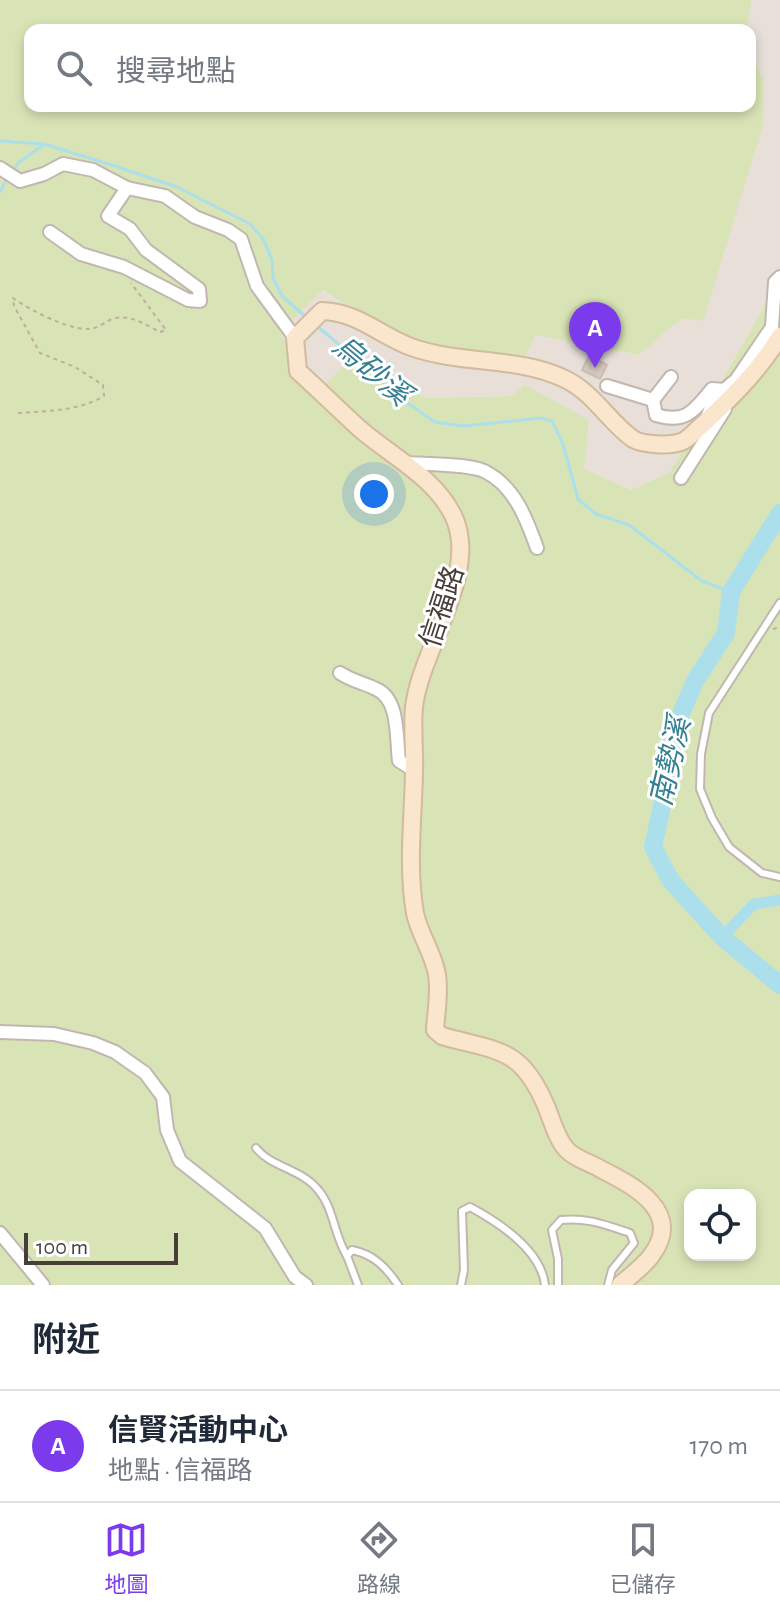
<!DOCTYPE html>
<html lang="zh-TW">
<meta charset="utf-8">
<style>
body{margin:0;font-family:"Alegreya Sans","Noto Sans TC",sans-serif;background:#f6f6f7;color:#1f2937}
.controls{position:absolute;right:24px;bottom:24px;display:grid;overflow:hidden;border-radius:16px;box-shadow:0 4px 12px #0003}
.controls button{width:72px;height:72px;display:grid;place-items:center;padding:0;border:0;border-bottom:2px solid #e0e1e3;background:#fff;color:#1f2937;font:40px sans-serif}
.scale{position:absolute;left:24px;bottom:20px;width:154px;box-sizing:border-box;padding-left:8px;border:4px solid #473e38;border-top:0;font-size:22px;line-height:28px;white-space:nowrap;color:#473e38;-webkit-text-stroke:6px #fff;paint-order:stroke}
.you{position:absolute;left:374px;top:494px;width:28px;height:28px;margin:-20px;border:6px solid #fff;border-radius:50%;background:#1a73e8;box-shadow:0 0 0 12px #1a73e833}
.badge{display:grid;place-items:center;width:52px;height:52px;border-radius:50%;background:#7c3aed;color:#fff;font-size:26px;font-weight:700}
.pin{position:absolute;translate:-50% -66px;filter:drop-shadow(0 2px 4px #0008)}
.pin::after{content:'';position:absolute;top:42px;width:28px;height:24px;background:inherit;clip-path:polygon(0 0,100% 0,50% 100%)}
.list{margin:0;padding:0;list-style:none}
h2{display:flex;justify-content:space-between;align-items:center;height:104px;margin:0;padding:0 32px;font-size:34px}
h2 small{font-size:26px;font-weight:400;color:#747a83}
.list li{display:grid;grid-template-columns:52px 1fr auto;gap:24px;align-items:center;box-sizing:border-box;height:112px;padding:0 32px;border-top:2px solid #e0e1e3}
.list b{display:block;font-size:30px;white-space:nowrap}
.list p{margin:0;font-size:26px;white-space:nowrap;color:#747a83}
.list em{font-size:26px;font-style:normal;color:#747a83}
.icon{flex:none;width:44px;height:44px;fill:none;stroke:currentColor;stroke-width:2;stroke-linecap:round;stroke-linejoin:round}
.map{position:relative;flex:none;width:780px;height:1285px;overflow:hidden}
.search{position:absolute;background:#fff;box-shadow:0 4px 12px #0003;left:24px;right:24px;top:24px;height:88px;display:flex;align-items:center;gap:20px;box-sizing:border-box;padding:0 28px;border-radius:16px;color:#747a83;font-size:30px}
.sheet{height:216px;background:#fff}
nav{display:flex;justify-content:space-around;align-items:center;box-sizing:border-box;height:112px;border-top:2px solid #e0e1e3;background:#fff;font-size:22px;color:#747a83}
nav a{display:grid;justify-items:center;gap:4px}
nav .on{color:#7c3aed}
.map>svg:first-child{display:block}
.residential{fill:#e7dfd8}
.green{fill:#d9e4b6;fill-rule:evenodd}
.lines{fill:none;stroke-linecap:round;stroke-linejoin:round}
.stream{stroke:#abdfeb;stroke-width:3}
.canal{stroke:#abdfeb;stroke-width:11}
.river{stroke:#abdfeb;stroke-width:18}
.building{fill:#d7cbc3;stroke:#cebeb4;stroke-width:2}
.lane-casing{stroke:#c1b7b0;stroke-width:10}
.street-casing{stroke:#c1b7b0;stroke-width:16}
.secondary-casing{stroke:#d2ba9f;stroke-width:20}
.path{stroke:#bfad9f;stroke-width:2;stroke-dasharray:4 4;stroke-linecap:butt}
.lane{stroke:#fff;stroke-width:6}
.street{stroke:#fff;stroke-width:12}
.secondary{stroke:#fae5cd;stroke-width:16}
.labels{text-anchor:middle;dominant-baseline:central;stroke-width:6;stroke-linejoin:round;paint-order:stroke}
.street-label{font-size:28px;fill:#473e38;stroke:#fff}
.water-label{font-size:30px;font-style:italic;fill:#348093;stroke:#fff}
</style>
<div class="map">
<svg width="780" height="1285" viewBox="0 0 780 1285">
<rect width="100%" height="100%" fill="#f3eee9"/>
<!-- residential -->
<path class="residential" d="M752,0H780V288L774,289L670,472L631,490L583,469L512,396L425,398L356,356L317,392L280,332L322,290L405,348L535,335L639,355L682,318L763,78L750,53V30H747Z"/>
<!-- green -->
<path class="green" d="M0,0H752L747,30H30V106H750V53L763,78V125L703,321L682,318L639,355L535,335L521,366L405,348L323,290L280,332L317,392L356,355L425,398L512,396L525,385L589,420L584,469L631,490L670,472L774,289L780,288V1285H0ZM690,1195H750V1255H690Z"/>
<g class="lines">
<!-- stream -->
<g class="stream">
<path d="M0,141L44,144L118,167L177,187L250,224L264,240L272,260L273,278L282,296L307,318"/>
<path d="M12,172L18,163L42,146"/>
<path d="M0,192L7,178"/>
<path d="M316,325L406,402L435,422L464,426L541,418L552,421L563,444L578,499L596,514L629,525L702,581L731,592"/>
</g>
<!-- canal -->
<path class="canal" d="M722,937L754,904L780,900"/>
<!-- river -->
<path class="river" d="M780,513L731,592L726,633L695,681L671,737L662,806L653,847L671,881L722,937L780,985"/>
</g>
<!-- building -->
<path class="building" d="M589,356L607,365L600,379L582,370Z"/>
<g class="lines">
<!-- lane casing -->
<g class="lane-casing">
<g id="lane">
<path d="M780,603L709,713L701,754L700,789L712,818L729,847L762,873L780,877"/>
<path d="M256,1148C272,1168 303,1169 319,1191C334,1209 334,1236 347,1256"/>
<path d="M358,1285L347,1256L352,1250C373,1254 386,1267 398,1285"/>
<path d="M461,1285L464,1270L462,1211L470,1207C498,1222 541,1250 545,1285"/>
<path d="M558,1285V1259L552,1230L561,1220C586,1217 606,1225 630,1233L634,1243L612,1270L608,1285"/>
</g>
</g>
<!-- street casing -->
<g class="street-casing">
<g id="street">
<path d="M0,168L20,181L44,174L63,164L93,170L127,188L165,196L195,217L228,230L241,239L257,286L295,338"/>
<path d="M50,232L81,254L124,267L188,300L200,301L199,289L146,250L130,229L108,216L127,188"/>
<path d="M671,377L653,400L656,415C686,424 694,411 712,389L724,390L713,402L707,418"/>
<path d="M607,386L653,400"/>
<path d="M724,390L736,380L772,327L775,282L780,277"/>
<path d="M405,463C424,464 472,464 486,472C515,487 527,520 537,548"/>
<path d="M681,478L725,409"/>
<path d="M340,673C352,681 364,683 376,689C400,699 396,739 399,761L414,770"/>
<path d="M0,1032L54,1034L93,1043L115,1052L145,1073L163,1097L167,1130L180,1161L265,1228L295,1277L306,1285"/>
<path d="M0,1233L43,1285"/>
</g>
</g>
<!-- secondary casing -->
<g class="secondary-casing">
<path id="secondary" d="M620,1285C630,1276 643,1267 651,1256C685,1211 632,1185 599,1168C590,1163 574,1158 567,1150C557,1140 552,1120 546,1106C521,1047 499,1052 442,1036L435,1030C436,1013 440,992 437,975C434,954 419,934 415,913C407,867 413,820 414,773C415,751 412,729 414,707C421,648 481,572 453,515C433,476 391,456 360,429C339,410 319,390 298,371L295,338L322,311C358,312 379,335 411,347C462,365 517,356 565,379C594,393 608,421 633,439C643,445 670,446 681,442C688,440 695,431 700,427C730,399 759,371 780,336"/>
</g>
<!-- path -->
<g class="path">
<path d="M18,413C47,411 79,411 104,396L103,385L75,367L40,353L14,306L13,298C30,310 68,330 89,329C97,329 105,322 112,319C129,313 146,325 160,332L166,330L131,283"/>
<path d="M773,629L780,627"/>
</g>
<!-- lane -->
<use href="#lane" class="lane"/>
<!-- street -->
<use href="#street" class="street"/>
<!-- secondary -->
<use href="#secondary" class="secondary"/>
</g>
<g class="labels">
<!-- street labels -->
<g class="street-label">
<text transform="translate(443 607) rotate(-72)">信福路</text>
</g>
<!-- water labels -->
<g class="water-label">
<text transform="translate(371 371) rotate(40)">烏砂溪</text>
<text transform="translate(671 762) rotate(-77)">南勢溪</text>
</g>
</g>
</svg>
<div class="controls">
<button><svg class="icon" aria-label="locate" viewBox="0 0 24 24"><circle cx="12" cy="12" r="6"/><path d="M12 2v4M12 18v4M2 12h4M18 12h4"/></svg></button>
</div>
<div class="scale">100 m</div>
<div class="you"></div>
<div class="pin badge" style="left:595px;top:368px">A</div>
<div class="search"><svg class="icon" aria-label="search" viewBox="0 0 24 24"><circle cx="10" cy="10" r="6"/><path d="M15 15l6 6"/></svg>搜尋地點</div>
</div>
<section class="sheet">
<h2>附近<small></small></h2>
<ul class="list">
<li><span class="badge">A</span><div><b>信賢活動中心</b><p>地點 · 信福路</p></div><em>170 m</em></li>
</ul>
</section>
<nav>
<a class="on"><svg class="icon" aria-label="map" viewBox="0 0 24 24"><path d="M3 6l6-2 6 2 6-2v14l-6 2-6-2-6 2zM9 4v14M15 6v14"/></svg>地圖</a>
<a><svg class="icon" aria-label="directions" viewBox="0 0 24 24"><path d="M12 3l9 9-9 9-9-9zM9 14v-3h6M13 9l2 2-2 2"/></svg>路線</a>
<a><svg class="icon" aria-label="saved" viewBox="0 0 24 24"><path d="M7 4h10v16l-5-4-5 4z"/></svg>已儲存</a>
</nav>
